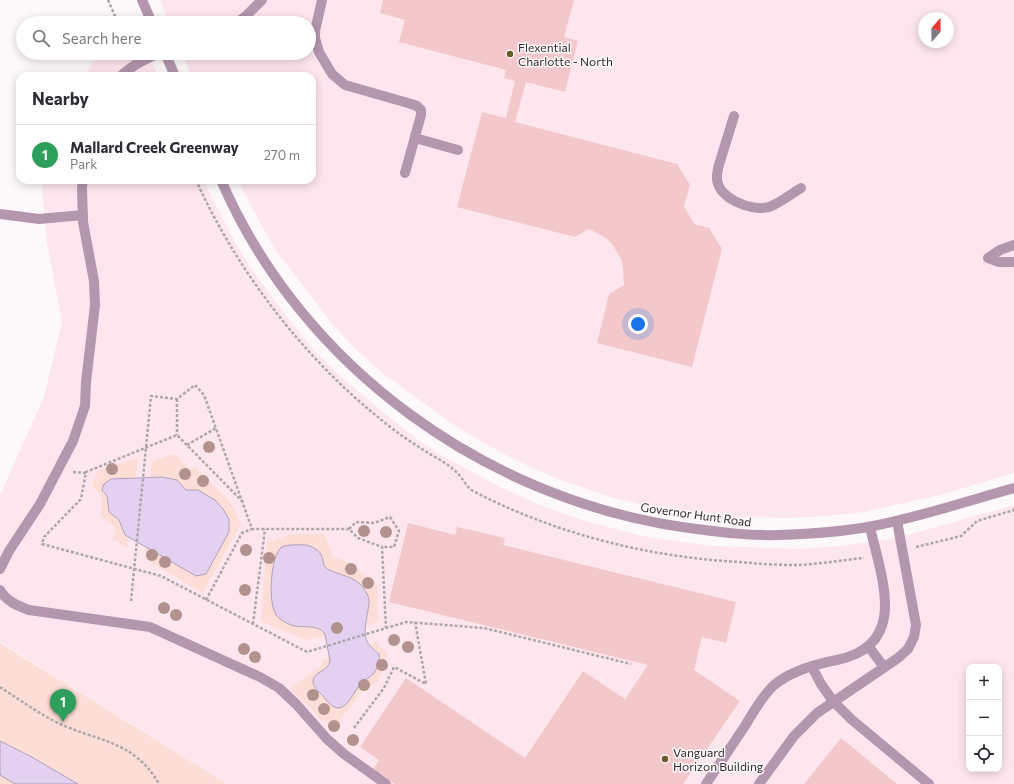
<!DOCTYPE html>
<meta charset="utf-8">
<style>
body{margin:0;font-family:Commissioner,sans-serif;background:#f2f2f3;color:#2b2b33}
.controls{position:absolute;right:12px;bottom:12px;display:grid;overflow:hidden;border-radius:8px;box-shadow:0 2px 10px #0003}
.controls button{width:36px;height:36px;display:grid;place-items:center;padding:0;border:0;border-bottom:1px solid #e1e1e2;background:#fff;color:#2b2b33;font:20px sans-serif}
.compass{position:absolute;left:918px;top:12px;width:36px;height:36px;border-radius:50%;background:#fff;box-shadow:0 2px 10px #0003;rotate:20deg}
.you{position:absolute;left:638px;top:324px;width:14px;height:14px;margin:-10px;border:3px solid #fff;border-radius:50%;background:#1a73e8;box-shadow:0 0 0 6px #1a73e833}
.badge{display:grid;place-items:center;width:26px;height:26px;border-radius:50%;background:#695c29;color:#fff;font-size:13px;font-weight:700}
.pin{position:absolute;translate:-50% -33px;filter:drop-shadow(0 1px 2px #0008)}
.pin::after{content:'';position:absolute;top:21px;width:14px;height:12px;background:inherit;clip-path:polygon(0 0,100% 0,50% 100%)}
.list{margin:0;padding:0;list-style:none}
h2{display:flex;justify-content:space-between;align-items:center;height:52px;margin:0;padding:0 16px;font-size:17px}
h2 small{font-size:13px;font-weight:400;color:#7c7c81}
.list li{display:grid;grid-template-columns:26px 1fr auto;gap:12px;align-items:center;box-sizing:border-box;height:60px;padding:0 16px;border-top:1px solid #e1e1e2}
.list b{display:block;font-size:15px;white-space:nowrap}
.list p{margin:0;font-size:13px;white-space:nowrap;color:#7c7c81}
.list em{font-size:13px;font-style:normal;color:#7c7c81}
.icon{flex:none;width:22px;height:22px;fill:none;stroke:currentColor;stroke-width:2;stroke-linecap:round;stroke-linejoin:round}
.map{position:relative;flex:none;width:1014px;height:784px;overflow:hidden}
.search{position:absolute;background:#fff;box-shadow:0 2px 10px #0003;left:16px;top:16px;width:300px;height:44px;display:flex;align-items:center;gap:10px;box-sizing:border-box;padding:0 14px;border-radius:22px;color:#7c7c81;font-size:15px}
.panel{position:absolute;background:#fff;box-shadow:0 2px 10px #0003;left:16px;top:72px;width:300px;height:112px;border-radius:12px}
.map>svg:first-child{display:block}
.built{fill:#fee6ef;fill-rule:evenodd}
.green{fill:#fcded7}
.water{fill:#e4d1f1;stroke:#b0a0b7}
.building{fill:#f2c8cb}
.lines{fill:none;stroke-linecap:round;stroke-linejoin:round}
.path{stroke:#ada7a9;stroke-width:2.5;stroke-dasharray:3 2;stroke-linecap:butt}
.service{stroke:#b496af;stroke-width:10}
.tertiary{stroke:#b496af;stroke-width:10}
.tree{fill:#b2928c}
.poi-dot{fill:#695c29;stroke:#fdf8fa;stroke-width:1.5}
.labels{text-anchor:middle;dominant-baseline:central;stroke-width:3;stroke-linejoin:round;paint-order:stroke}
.poi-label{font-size:12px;fill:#352c30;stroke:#fdf8fa;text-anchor:start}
.street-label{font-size:12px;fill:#352c30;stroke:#fdf8fa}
</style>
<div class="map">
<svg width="1014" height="784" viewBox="0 0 1014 784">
<rect width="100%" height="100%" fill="#fdf8fa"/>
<!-- built -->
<g class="built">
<path d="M160,0H1014V473L940,495L864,512L826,516L788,518L728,517L666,510L614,498L558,479L513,459L484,443L454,425L385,375L359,352L334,326L277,252L254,212L238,180H312V76H191L182,53H309V23H169ZM924,18H948V42H924Z"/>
<path d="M106,53H148L158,76H85L93,62Z"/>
<path d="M44,180H203L235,242L252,270L291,322L314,350L341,377L389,417L418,440L446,458L500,487L542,506L579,519L642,536L711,546L800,549L841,546L897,538L1014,505V784H227L0,642V495L44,397L62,321L47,243L42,188ZM969,667H999V769H969Z"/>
</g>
<!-- green -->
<g class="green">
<path d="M175,454L189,470L195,467L231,503L241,524L203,593L145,559L152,461Z"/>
<path d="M138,458L127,548L113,539L115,527L101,517L102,497L92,486L98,470Z"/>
<path d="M291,534H324L333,557L349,562L377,585L378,620L371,625L306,640L261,621L267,543Z"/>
<path d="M377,641L378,645L388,653L378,681L362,691L338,723L336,720L322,721L306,703L290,689L322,665V660Z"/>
<path d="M0,643L26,659L227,784H0Z"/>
</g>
<!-- water -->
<g class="water">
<path d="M162,477L177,480L186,490H198L215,500L223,509L229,519V532L206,574L196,576L125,535L119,520L109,512L107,496L102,490L104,484L111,479Z"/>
<path d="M307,545C320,550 322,553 324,566C333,575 350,574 360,584C363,587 369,596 369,600C370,603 368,607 368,610C365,629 360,641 379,654C380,660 378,669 373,674C369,678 363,681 359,686C354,692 348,707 339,708C332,708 327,701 323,696C319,692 313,687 313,681C314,671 328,672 330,661L325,634C317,623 302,629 291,625C286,623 281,620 278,617C267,609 270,554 282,547C288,544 300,545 307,545Z"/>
<path d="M0,741L30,756L78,784H15L0,775Z"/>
</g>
<!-- building -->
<g class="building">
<path d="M383,0H574L564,37L578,41L565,92L526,82L515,122L677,164L690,185L684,206L694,224L709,228L722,249L692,367L597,343L609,294L624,285L623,268L621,259L612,244L606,238L589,229L575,237L457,207L482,112L506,118L515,81L504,78L506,70L399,42L405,20L380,13Z"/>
<path d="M408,523L455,535L457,527L505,538L503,545L736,602L726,643L702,637L694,670L740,701L683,784H395L373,769L379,760L360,747L406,678L525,758L583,671L625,699L648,665L389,602Z"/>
<path d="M841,738L897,784H804Z"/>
</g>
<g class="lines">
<!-- path -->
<g class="path">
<path d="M108,0L118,23"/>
<path d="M196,180C235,267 299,352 373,413C386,424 401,436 416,445C428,454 443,460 454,470C462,476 465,486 473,491C556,534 647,557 740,562C759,564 779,565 798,565C820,564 842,560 864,558"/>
<path d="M177,399V435"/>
<path d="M187,445L216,428"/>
<path d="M73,472L86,473"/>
<path d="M243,502L177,435L86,472L81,499L44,537L42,544L161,576L307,652L406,622L484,628L631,664"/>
<path d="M349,529L356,522L374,523L390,517L399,531L394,547H382"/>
<path d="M916,547L961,536L977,521L1014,510"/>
<path d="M206,600L242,533L252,529"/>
<path d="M131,601L151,396L177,399L195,385L204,395L252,529H349L358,538L382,547L386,628"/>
<path d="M253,624L265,529"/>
<path d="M0,687C17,698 34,710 52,720C94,742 133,738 159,784"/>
<path d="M354,728L384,688L394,667L426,684L415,622"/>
</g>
<!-- service -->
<g class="service">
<path d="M322,0L315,31V38L319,52L332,74L345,85L408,103L417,106L421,110V115L405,173"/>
<path d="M236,23L246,16L262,0"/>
<path d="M121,76C132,65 146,59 159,53"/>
<path d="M734,116C730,129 726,142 722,155C720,162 717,169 717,176C715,198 752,212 769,207C780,203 791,194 801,188"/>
<path d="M415,138L458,150"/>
<path d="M0,214L39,219L83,215"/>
<path d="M1014,245L1000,250L988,258L999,262H1014"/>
<path d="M0,569L9,551L40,504L73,441L85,406L86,382L95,305L94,281L83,222L82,188L83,180"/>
<path d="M0,590C6,601 18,606 29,610L150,627L260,677L279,688L296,704L327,739L344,754L386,784"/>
<path d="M869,647L884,667"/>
<path d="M812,667L821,684L833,701L851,719L929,784"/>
<path d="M706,784C719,765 732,745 745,726C753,712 762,697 773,686C790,671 816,664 837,660C910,645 881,577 870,527"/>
<path d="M759,784L794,736L817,713L898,658L908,649L914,637L916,625L897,521"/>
</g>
<!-- tertiary -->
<g class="tertiary">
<path d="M142,0L152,23"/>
<path d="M165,53L175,76"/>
<path d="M221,180C302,368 488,501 689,528C719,532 749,536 778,535C810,534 842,532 873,526C920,517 967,501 1014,488"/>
</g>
</g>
<!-- trees -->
<g class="tree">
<circle cx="209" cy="447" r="6"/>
<circle cx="112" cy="469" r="6"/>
<circle cx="185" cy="474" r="6"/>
<circle cx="203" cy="481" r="6"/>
<circle cx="364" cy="531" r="6"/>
<circle cx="386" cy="532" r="6"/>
<circle cx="246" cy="550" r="6"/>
<circle cx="152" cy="555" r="6"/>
<circle cx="269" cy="558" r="6"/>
<circle cx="165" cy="562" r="6"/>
<circle cx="351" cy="569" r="6"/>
<circle cx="368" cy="583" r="6"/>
<circle cx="245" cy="590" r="6"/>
<circle cx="164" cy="608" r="6"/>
<circle cx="176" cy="615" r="6"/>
<circle cx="337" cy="628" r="6"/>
<circle cx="394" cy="640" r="6"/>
<circle cx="408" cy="647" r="6"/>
<circle cx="244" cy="649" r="6"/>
<circle cx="255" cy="657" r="6"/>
<circle cx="382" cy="665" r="6"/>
<circle cx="364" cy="685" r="6"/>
<circle cx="313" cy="695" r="6"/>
<circle cx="324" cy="709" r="6"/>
<circle cx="334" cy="726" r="6"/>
<circle cx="353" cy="740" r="6"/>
</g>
<!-- markers -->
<g class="poi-dot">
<circle cx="510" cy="54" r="4"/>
<circle cx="665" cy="759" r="4"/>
</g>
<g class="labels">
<!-- poi labels -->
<g class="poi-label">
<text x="518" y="47">Flexential<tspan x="518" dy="14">Charlotte - North</tspan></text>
<text x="673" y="752">Vanguard<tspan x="673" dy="14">Horizon Building</tspan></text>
</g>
<!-- street labels -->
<g class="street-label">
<text transform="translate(696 514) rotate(8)">Governor Hunt Road</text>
</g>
</g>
</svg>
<div class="controls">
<button>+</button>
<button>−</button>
<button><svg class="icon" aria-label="locate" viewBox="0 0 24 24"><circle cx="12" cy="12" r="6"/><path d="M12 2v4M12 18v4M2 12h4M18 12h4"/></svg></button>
</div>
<svg class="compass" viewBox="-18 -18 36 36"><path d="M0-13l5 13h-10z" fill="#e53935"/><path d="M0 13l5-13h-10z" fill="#7c7c81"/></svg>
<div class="you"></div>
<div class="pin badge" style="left:63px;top:722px;background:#2e9e5b">1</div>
<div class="search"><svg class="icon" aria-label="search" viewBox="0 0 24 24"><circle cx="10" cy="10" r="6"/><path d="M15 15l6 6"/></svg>Search here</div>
<section class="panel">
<h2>Nearby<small></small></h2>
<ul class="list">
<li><span class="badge" style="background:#2e9e5b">1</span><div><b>Mallard Creek Greenway</b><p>Park</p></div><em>270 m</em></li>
</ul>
</section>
</div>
